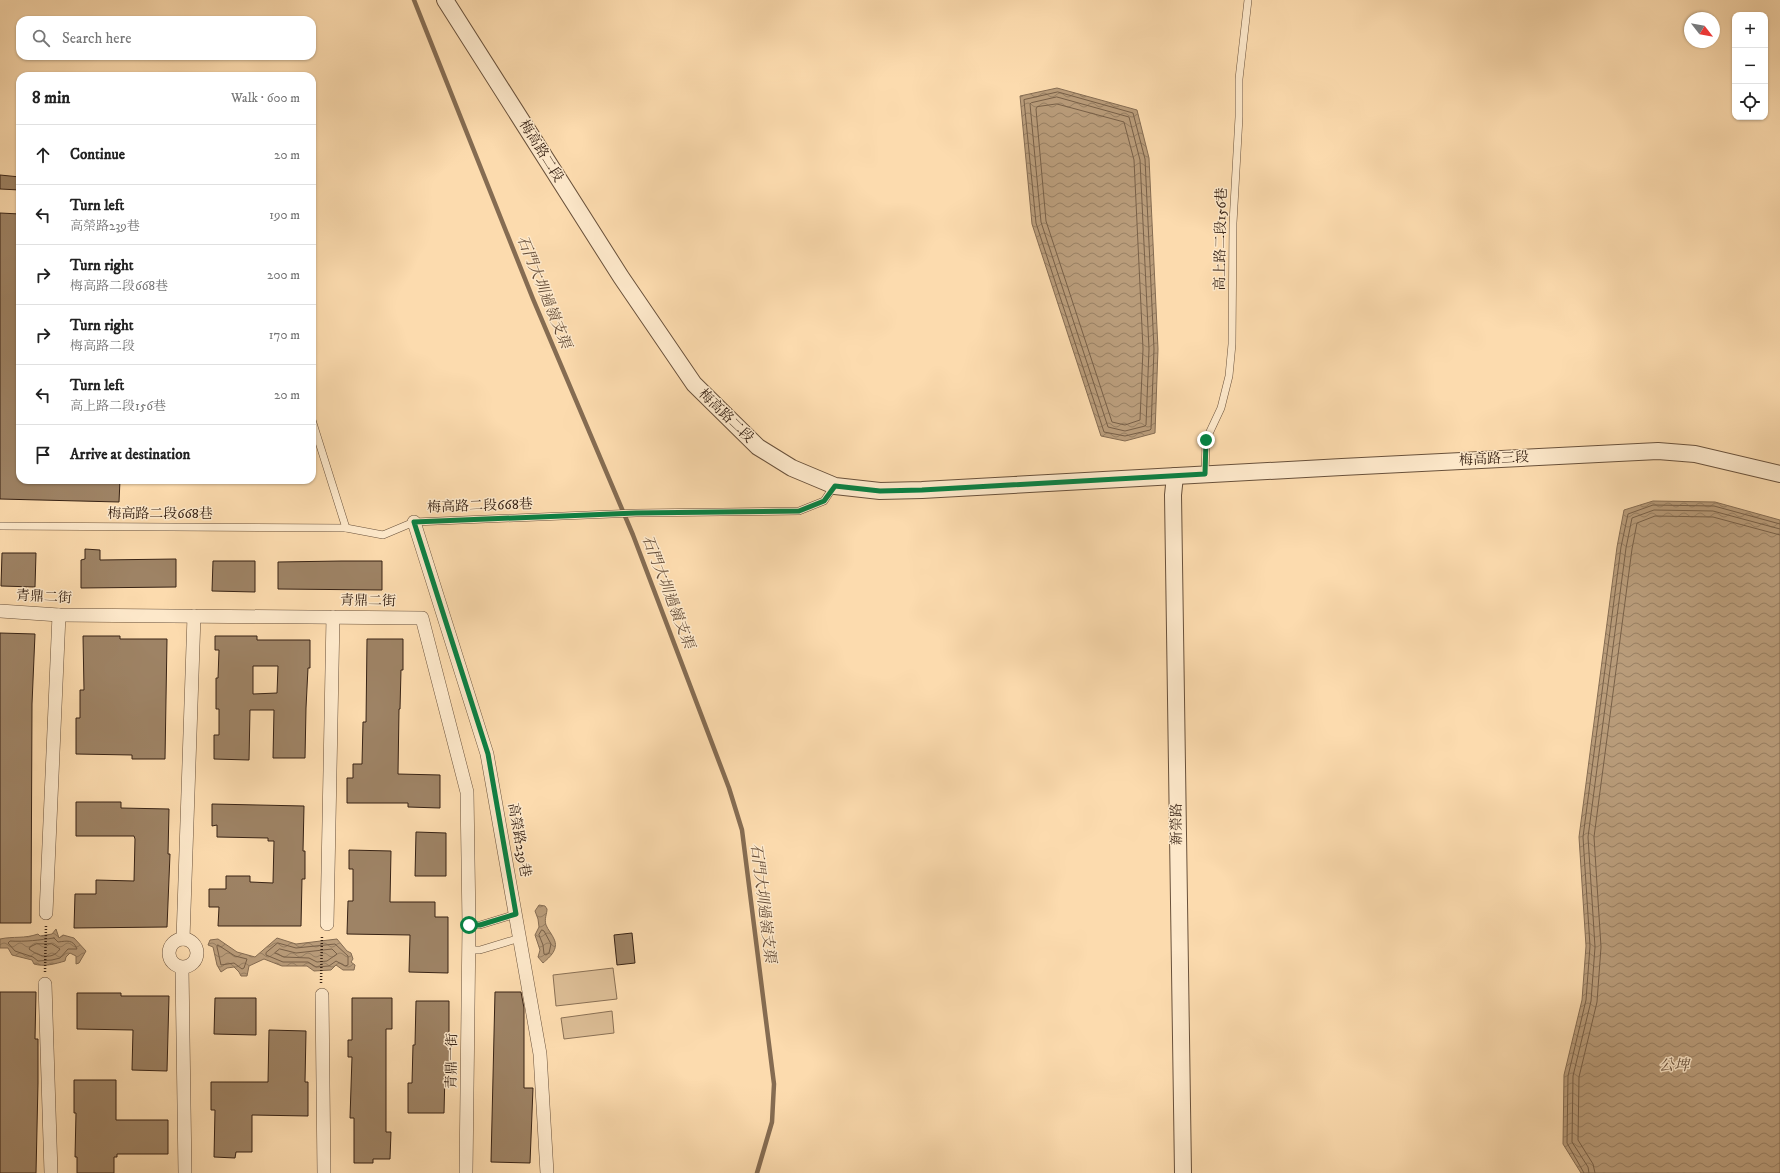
<!DOCTYPE html>
<meta charset="utf-8">
<style>
body{margin:0;font-family:"IM FELL DW Pica","Noto Serif TC",serif;background:#f6f6f6;color:#222}
.controls{position:absolute;right:12px;top:12px;display:grid;overflow:hidden;border-radius:8px;box-shadow:0 1px 3px #0004}
.controls button{width:36px;height:36px;display:grid;place-items:center;padding:0;border:0;border-bottom:1px solid #e0e0e0;background:#fff;color:#222;font:20px sans-serif}
.compass{position:absolute;left:1684px;top:12px;width:36px;height:36px;border-radius:50%;background:#fff;box-shadow:0 1px 3px #0004;rotate:121deg}
.stop{position:absolute;width:12px;height:12px;margin:-9px;border:3px solid #0b8043;border-radius:50%;background:#fff}
.stop.end{background:#0b8043;border-color:#fff;box-shadow:0 1px 4px #0008}
.list{margin:0;padding:0;list-style:none}
h2{display:flex;justify-content:space-between;align-items:center;height:52px;margin:0;padding:0 16px;font-size:17px}
h2 small{font-size:13px;font-weight:400;color:#767676}
.list li{display:grid;grid-template-columns:26px 1fr auto;gap:12px;align-items:center;box-sizing:border-box;height:60px;padding:0 16px;border-top:1px solid #e0e0e0}
.list b{display:block;font-size:15px;white-space:nowrap}
.list p{margin:0;font-size:13px;white-space:nowrap;color:#767676}
.list em{font-size:13px;font-style:normal;color:#767676}
.icon{flex:none;width:22px;height:22px;fill:none;stroke:currentColor;stroke-width:2;stroke-linecap:round;stroke-linejoin:round}
.map{position:relative;flex:none;width:1780px;height:1173px;overflow:hidden}
.search{position:absolute;background:#fff;box-shadow:0 1px 3px #0004;left:16px;top:16px;width:300px;height:44px;display:flex;align-items:center;gap:10px;box-sizing:border-box;padding:0 14px;border-radius:12px;color:#767676;font-size:15px}
.panel{position:absolute;background:#fff;box-shadow:0 1px 3px #0004;left:16px;top:72px;width:300px;height:412px;border-radius:12px}
.map>svg:first-child{display:block}
.green{fill:#dbbc94;stroke:#8a7054}
.water{fill:url(#water-waves);stroke:#856c52}
.lines{fill:none;stroke-linecap:round;stroke-linejoin:round}
.shore{stroke:#786048;stroke-width:1}
.stream{stroke:#856c52;stroke-width:4.5}
.building{fill:#9e8365;stroke:#382315;fill-rule:evenodd}
.service-casing{stroke:#69513b;stroke-width:8}
.minor-casing{stroke:#69513b;stroke-width:14}
.tertiary-casing{stroke:#69513b;stroke-width:18}
.path{stroke:#382315;stroke-width:2.5;stroke-dasharray:1 2;stroke-linecap:butt}
.service{stroke:#fde8ca;stroke-width:7}
.minor{stroke:#fde8ca;stroke-width:13}
.tertiary{stroke:#fde8ca;stroke-width:16}
.route{stroke:#0b8043;stroke-width:5}
.labels{text-anchor:middle;dominant-baseline:central;stroke-width:3;stroke-linejoin:round;paint-order:stroke}
.street-label{font-size:14px;fill:#382315;stroke:#fde8ca}
.water-label{font-size:15px;font-style:italic;fill:#654d38;stroke:#fde8ca}
</style>
<div class="map">
<svg width="1780" height="1173" viewBox="0 0 1780 1173">
<defs>
<pattern id="water-waves" width="16" height="10" patternUnits="userSpaceOnUse"><rect width="16" height="10" fill="#b99c7a"/><path d="M0 5q4-4 8 0t8 0" fill="none" stroke="#977f63"/></pattern>
</defs>
<rect width="100%" height="100%" fill="#fcdbae"/>
<filter id="stains"><feTurbulence type="fractalNoise" baseFrequency=".005" numOctaves="4"/><feColorMatrix values="0 0 0 0 .2 0 0 0 0 .09 0 0 0 0 .02 0 0 0 .5 -.17"/></filter>
<radialGradient id="worn" r=".72"><stop offset=".6" stop-color="#630" stop-opacity="0"/><stop offset="1" stop-color="#630" stop-opacity=".3"/></radialGradient>
<!-- green -->
<g class="green">
<path d="M613,968L617,999L556,1006L553,975Z"/>
<path d="M612,1011L614,1033L564,1039L561,1018Z"/>
</g>
<!-- water -->
<g class="water">
<path d="M1057,88L1137,110L1149,158L1158,349L1155,433L1125,441L1101,436L1032,224L1020,96Z"/>
<path d="M1653,501L1715,502L1780,520V1173H1581L1563,1144L1564,1075L1582,1000L1586,946L1579,837L1617,547L1624,510Z"/>
<path d="M539,905L545,906L547,909C547,914 544,919 546,925C548,930 552,934 554,939C559,949 550,957 543,963L538,957L540,950L535,935L539,927L538,919L535,911Z"/>
<path d="M56,929L59,938L63,935L74,938L86,951L79,963L76,964V956L70,953L66,957L65,961C55,964 44,967 34,964L32,960L12,955L8,948H0V939C14,936 24,939 38,934L40,936L52,934Z"/>
<path d="M277,938L296,944L337,939L347,951L351,953L353,959L351,962L355,965L354,970H343L336,965L331,970L314,971L307,966H282L264,959L249,966L247,976H241L239,972L234,967L227,968L221,972L217,965L213,947L208,945L210,940L218,939L237,952L255,957Z"/>
</g>
<g class="lines">
<!-- shore -->
<g class="shore">
<path d="M1058,92L1133,113L1145,159L1154,349L1151,429L1150,430L1125,436L1104,432L1036,223L1024,100Z"/>
<path d="M1057,97L1129,117L1140,160L1149,349L1146,425L1145,426L1125,431L1108,427L1041,222L1030,104L1031,103Z"/>
<path d="M1057,104L1124,122L1134,160L1143,349L1140,420L1125,425L1112,422L1046,221L1036,109L1037,107Z"/>
<path d="M542,930L544,931L551,944L549,953L546,955L544,954L543,945L539,935Z"/>
<path d="M54,938L58,942C67,941 73,939 77,949H68L60,958L52,960L38,961L33,957L15,951L8,943L10,941C26,942 39,940 54,938Z"/>
<path d="M278,943L296,948L335,944L348,956V965L345,966L336,961L329,966L316,967L308,962H283L266,955V953Z"/>
<path d="M52,944L60,949C52,961 38,956 29,949L30,947L36,944Z"/>
<path d="M218,945L235,956L247,959L244,968L242,969L234,963L221,965L217,947Z"/>
<path d="M280,949L296,953L332,949L337,954L327,961L317,962L309,958L284,957L275,953Z"/>
<path d="M1584,1173L1567,1143L1568,1076L1586,1000L1590,946L1583,837L1621,547L1628,514L1653,505L1714,506L1780,524"/>
<path d="M1589,1173L1588,1167L1572,1142L1573,1076L1591,1001L1595,947L1588,837L1626,548L1632,518L1654,510L1713,511L1780,529"/>
<path d="M1595,1173L1593,1164L1578,1140L1579,1077L1597,1002L1601,947L1594,837L1632,549L1637,523L1655,516L1713,517L1780,535"/>
</g>
<!-- stream -->
<path class="stream" d="M414,0L533,299L633,535L729,788L742,830L774,1084L772,1122L757,1173"/>
</g>
<!-- building -->
<g class="building">
<path d="M0,175L20,177V190L0,189Z"/>
<path d="M0,213L20,214V480H120L119,502L0,499Z"/>
<path d="M85,549L100,550V560L176,559V587L81,588V560L85,559Z"/>
<path d="M2,553H36L35,587L1,586Z"/>
<path d="M213,561H255V592L212,591Z"/>
<path d="M341,561H382V590L278,589V562Z"/>
<path d="M0,633L35,634L32,704L31,923H0Z"/>
<path d="M83,636H120V639H167L165,759H132V755L76,754V718H80V690H84Z"/>
<path d="M215,636H257V640H310V668H308L306,708L305,758H273L274,710H250L249,760L214,759V735H219V709H216V678H218L219,650H215ZM253,666H278L277,693L253,694Z"/>
<path d="M367,639H403V670H401L400,709H399L398,774L440,775V808L408,807V803H347V778H353V764H362L363,722H366Z"/>
<path d="M76,802H121V808L169,809L168,854H170L167,927L74,928L75,894H96V880L134,881L135,839L134,836H76Z"/>
<path d="M212,804L304,806L303,851H305V879H302L301,926H218L219,907H209V889H226V876H250V882L273,883L274,841H268V838L217,837V825L212,826Z"/>
<path d="M416,832L446,833V876H415Z"/>
<path d="M349,850L391,851L390,902H435V917H448V973L409,972L410,935L347,934L348,901H353V869H349Z"/>
<path d="M632,933L635,963L617,965L614,935Z"/>
<path d="M0,992H36L35,1039H38V1083L36,1173H0Z"/>
<path d="M495,992H521L524,1008V1088H533L530,1163L491,1162Z"/>
<path d="M77,993H121V996H169L167,1071L132,1070L133,1030L77,1029Z"/>
<path d="M215,998H256V1035L214,1034Z"/>
<path d="M352,998H392V1029H386V1132H391L390,1159H373V1163H354V1118H350L352,1057H348V1040H352Z"/>
<path d="M416,1001H449V1072H445L444,1113H408V1083H412L413,1045H415Z"/>
<path d="M269,1030L306,1031L305,1082H308V1116L252,1115V1152H236L235,1158L214,1157L215,1110H211V1082H268Z"/>
<path d="M74,1080H116V1120H168V1154H117V1157H114V1173H77V1157H75L76,1113H74Z"/>
</g>
<g class="lines">
<!-- service casing -->
<g class="service-casing">
<g id="service">
<path d="M312,420L346,528"/>
<path d="M1205,474L1206,440L1221,408L1229,376L1232,344L1233,223L1239,117V79L1248,0"/>
<path d="M0,526L346,528L383,535L414,522L636,513L799,511L824,501L834,486"/>
<path d="M469,925H480L516,914"/>
<path d="M469,950H480L520,938"/>
</g>
</g>
<!-- minor casing -->
<g class="minor-casing">
<g id="minor">
<path d="M414,522L487,754L540,1054L547,1173"/>
<path d="M0,611L59,615L422,618L467,792L469,925L466,1173"/>
<path d="M46,913L59,615"/>
<path d="M327,924L333,617"/>
<circle cx="183" cy="953" r="14"/>
<path d="M183,939L194,616"/>
<path d="M182,968L185,1173"/>
<path d="M45,984L51,1173"/>
<path d="M322,995L324,1173"/>
</g>
</g>
<!-- tertiary casing -->
<g class="tertiary-casing">
<g id="tertiary">
<path d="M445,0L621,277L694,384L758,447L792,468L835,486L880,491L922,490L1342,467L1658,451L1695,454L1780,474"/>
<path d="M1175,476L1173,495L1183,1173"/>
</g>
</g>
<!-- path -->
<g class="path">
<path d="M45,972L46,925"/>
<path d="M321,983L322,935"/>
</g>
<!-- service -->
<use href="#service" class="service"/>
<!-- minor -->
<use href="#minor" class="minor"/>
<!-- tertiary -->
<use href="#tertiary" class="tertiary"/>
</g>
<g class="lines">
<!-- route -->
<path class="route" d="M469,925H480L516,914L488,754L414,522L636,513L799,511L824,501L835,486L880,491L922,490L1205,474L1206,440"/>
</g>
<g class="labels">
<!-- street labels -->
<g class="street-label">
<text transform="translate(541 151) rotate(58)">梅高路二段</text>
<text transform="translate(1221 239) rotate(-89)">高上路二段156巷</text>
<text transform="translate(726 416) rotate(44)">梅高路二段</text>
<text transform="translate(1494 459) rotate(-3)">梅高路三段</text>
<text transform="translate(480 506) rotate(-2)">梅高路二段668巷</text>
<text x="160" y="514">梅高路二段668巷</text>
<text transform="translate(44 597) rotate(3)">青鼎二街</text>
<text transform="translate(368 601) rotate(1)">青鼎二街</text>
<text transform="translate(1177 824) rotate(-91)">新榮路</text>
<text transform="translate(519 840) rotate(80)">高榮路239巷</text>
<text transform="translate(452 1061) rotate(-89)">青鼎一街</text>
</g>
<!-- water labels -->
<g class="water-label">
<text transform="translate(544 292) rotate(68)">石門大圳過嶺支渠</text>
<text transform="translate(668 592) rotate(69)">石門大圳過嶺支渠</text>
<text transform="translate(763 903) rotate(83)">石門大圳過嶺支渠</text>
<text x="1674" y="1065">公埤</text>
</g>
</g>
<rect width="100%" height="100%" filter="url(#stains)"/>
<rect width="100%" height="100%" fill="url(#worn)"/>
</svg>
<div class="controls">
<button>+</button>
<button>−</button>
<button><svg class="icon" aria-label="locate" viewBox="0 0 24 24"><circle cx="12" cy="12" r="6"/><path d="M12 2v4M12 18v4M2 12h4M18 12h4"/></svg></button>
</div>
<svg class="compass" viewBox="-18 -18 36 36"><path d="M0-13l5 13h-10z" fill="#e53935"/><path d="M0 13l5-13h-10z" fill="#767676"/></svg>
<div class="stop" style="left:469px;top:925px"></div>
<div class="stop end" style="left:1206px;top:440px"></div>
<div class="search"><svg class="icon" aria-label="search" viewBox="0 0 24 24"><circle cx="10" cy="10" r="6"/><path d="M15 15l6 6"/></svg>Search here</div>
<section class="panel">
<h2>8 min<small>Walk · 600 m</small></h2>
<ul class="list">
<li><svg class="icon" aria-label="ahead" viewBox="0 0 24 24"><path d="M12 20V5M6 11l6-6 6 6"/></svg><div><b>Continue</b></div><em>20 m</em></li>
<li><svg class="icon" aria-label="left" viewBox="0 0 24 24"><path d="M17 20v-9H6M10 6l-5 5 5 5"/></svg><div><b>Turn left</b><p>高榮路239巷</p></div><em>190 m</em></li>
<li><svg class="icon" aria-label="right" viewBox="0 0 24 24"><path d="M7 20v-9h11M14 6l5 5-5 5"/></svg><div><b>Turn right</b><p>梅高路二段668巷</p></div><em>200 m</em></li>
<li><svg class="icon" aria-label="right" viewBox="0 0 24 24"><path d="M7 20v-9h11M14 6l5 5-5 5"/></svg><div><b>Turn right</b><p>梅高路二段</p></div><em>170 m</em></li>
<li><svg class="icon" aria-label="left" viewBox="0 0 24 24"><path d="M17 20v-9H6M10 6l-5 5 5 5"/></svg><div><b>Turn left</b><p>高上路二段156巷</p></div><em>20 m</em></li>
<li><svg class="icon" aria-label="arrive" viewBox="0 0 24 24"><path d="M6 21V4h12l-3 4 3 4H6"/></svg><div><b>Arrive at destination</b></div></li>
</ul>
</section>
</div>
